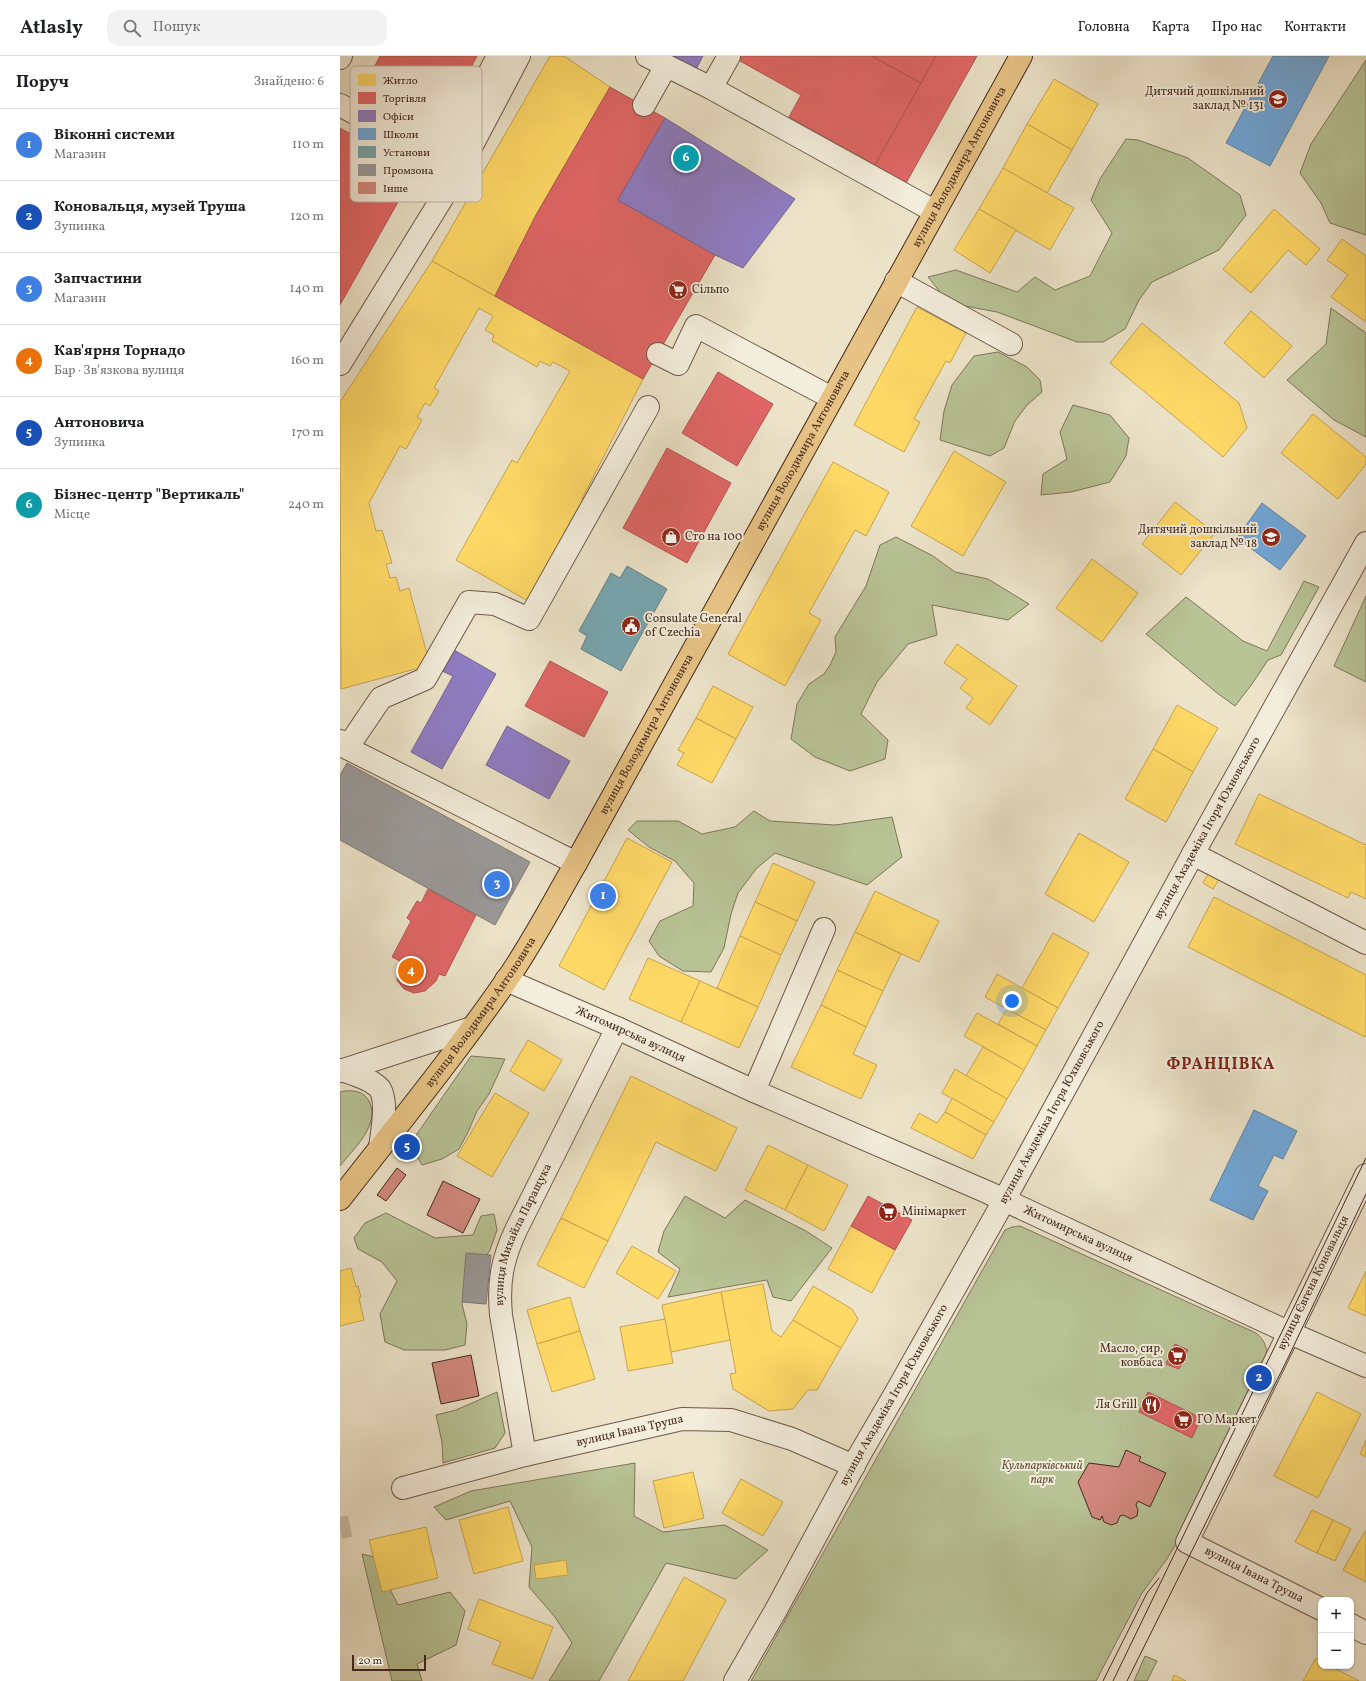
<!DOCTYPE html>
<html lang="uk">
<meta charset="utf-8">
<style>
body{margin:0;font-family:Vollkorn,serif;background:#f2f2f2;color:#202124}
.controls{position:absolute;right:12px;bottom:12px;display:grid;overflow:hidden;border-radius:8px;box-shadow:0 1px 3px #0004}
.controls button{width:36px;height:36px;display:grid;place-items:center;padding:0;border:0;border-bottom:1px solid #e0e0e0;background:#fff;color:#202124;font:20px sans-serif}
.scale{position:absolute;left:12px;bottom:10px;width:74px;box-sizing:border-box;padding-left:4px;border:2px solid #44291d;border-top:0;font-size:11px;line-height:14px;white-space:nowrap;color:#44291d;-webkit-text-stroke:3px #f3eddc;paint-order:stroke}
.you{position:absolute;left:672px;top:945px;width:14px;height:14px;margin:-10px;border:3px solid #fff;border-radius:50%;background:#1a73e8;box-shadow:0 0 0 6px #1a73e833}
.badge{display:grid;place-items:center;width:26px;height:26px;border-radius:50%;background:#8f2418;color:#fff;font-size:13px;font-weight:700}
.pin{position:absolute;translate:-50% -50%;border:2px solid #fff;box-shadow:0 1px 4px #0006}
.list{margin:0;padding:0;list-style:none}
h2{display:flex;justify-content:space-between;align-items:center;height:52px;margin:0;padding:0 16px;font-size:17px}
h2 small{font-size:13px;font-weight:400;color:#757577}
.list li{display:grid;grid-template-columns:26px 1fr auto;gap:12px;align-items:center;box-sizing:border-box;height:72px;padding:0 16px;border-top:1px solid #e0e0e0}
.list b{display:block;font-size:15px;white-space:nowrap}
.list p{margin:0;font-size:13px;white-space:nowrap;color:#757577}
.list em{font-size:13px;font-style:normal;color:#757577}
.icon{flex:none;width:22px;height:22px;fill:none;stroke:currentColor;stroke-width:2;stroke-linecap:round;stroke-linejoin:round}
.map{position:relative;flex:none;width:1026px;height:1625px;overflow:hidden}
header{display:flex;align-items:center;gap:24px;box-sizing:border-box;height:56px;padding:0 20px;background:#fff;border-bottom:1px solid #e0e0e0}
header strong{font-size:19px}
nav{display:flex;gap:22px;margin-inline-start:auto;font-size:14px}
.search{width:280px;height:36px;background:#f2f2f2;display:flex;align-items:center;gap:10px;box-sizing:border-box;padding:0 14px;border-radius:12px;color:#757577;font-size:15px}
main{display:flex}
aside{flex:1;background:#fff}
.map>svg:first-child{display:block}
.green{fill:#b8c396;stroke:#7e765a}
.homes{fill:#ffd966;stroke:#c7a450}
.shops{fill:#e06666;stroke:#b15450}
.offices{fill:#8e7cc3;stroke:#786391}
.schools{fill:#6fa8dc;stroke:#6282a3}
.public{fill:#76a5af;stroke:#678083}
.industry{fill:#999;stroke:#807774}
.building{fill:#d3897f;stroke:#44291d}
.lines{fill:none;stroke-linecap:round;stroke-linejoin:round}
.minor-tunnel{stroke:#cabea7;stroke-width:22;stroke-dasharray:22 11;stroke-linecap:butt}
.minor-casing{stroke:#6e5848;stroke-width:24}
.major-casing{stroke:#44291d;stroke-width:24}
.minor{stroke:#f3eddc;stroke-width:22}
.major{stroke:#e6c284;stroke-width:22}
.tram{stroke:#44291d;stroke-width:1}
.labels{text-anchor:middle;dominant-baseline:central;stroke-width:4;stroke-linejoin:round;paint-order:stroke}
.poi-label{font-size:12px;fill:#44291d;stroke:#f3eddc;text-anchor:start}
.street-label{font-size:12px;fill:#44291d;stroke:#f3eddc}
.park-label{font-size:12px;font-style:italic;fill:#61503b;stroke:#f3eddc}
.district-label{font-size:16px;font-weight:bold;letter-spacing:1px;fill:#7a1f14;stroke:#f3eddc}
.key{fill:#f3eddc;stroke:#beb2a3;stroke-width:1}
.key-label{font-size:11px;fill:#44291d}
</style>
<header>
<strong>Atlasly</strong>
<div class="search"><svg class="icon" aria-label="search" viewBox="0 0 24 24"><circle cx="10" cy="10" r="6"/><path d="M15 15l6 6"/></svg>Пошук</div>
<nav><a>Головна</a><a>Карта</a><a>Про нас</a><a>Контакти</a></nav>
</header>
<main>
<aside>
<h2>Поруч<small>Знайдено: 6</small></h2>
<ul class="list">
<li><span class="badge" style="background:#3f7fe0">1</span><div><b>Віконні системи</b><p>Магазин</p></div><em>110 m</em></li>
<li><span class="badge" style="background:#1a4fb4">2</span><div><b>Коновальця, музей Труша</b><p>Зупинка</p></div><em>120 m</em></li>
<li><span class="badge" style="background:#3f7fe0">3</span><div><b>Запчастини</b><p>Магазин</p></div><em>140 m</em></li>
<li><span class="badge" style="background:#e8710a">4</span><div><b>Кав'ярня Торнадо</b><p>Бар · Звʼязкова вулиця</p></div><em>160 m</em></li>
<li><span class="badge" style="background:#1a4fb4">5</span><div><b>Антоновича</b><p>Зупинка</p></div><em>170 m</em></li>
<li><span class="badge" style="background:#0f9aa8">6</span><div><b>Бізнес-центр &quot;Вертикаль&quot;</b><p>Місце</p></div><em>240 m</em></li>
</ul>
</aside>
<div class="map">
<svg width="1026" height="1625" viewBox="0 0 1026 1625">
<rect width="100%" height="100%" fill="#ece3c9"/>
<filter id="stains"><feTurbulence type="fractalNoise" baseFrequency=".005" numOctaves="4"/><feColorMatrix values="0 0 0 0 .2 0 0 0 0 .09 0 0 0 0 .02 0 0 0 .5 -.17"/></filter>
<radialGradient id="worn" r=".72"><stop offset=".6" stop-color="#630" stop-opacity="0"/><stop offset="1" stop-color="#630" stop-opacity=".3"/></radialGradient>
<!-- green -->
<g class="green">
<path d="M1026,4V179L990,167L981,147L960,117L971,88Z"/>
<path d="M786,83L798,84L848,102L900,139L906,159L879,194L812,226L799,244L785,273L763,286H737L657,256L609,247L588,221L616,214L677,236L695,221L715,234L750,220L772,177L751,144L760,123Z"/>
<path d="M991,252L1026,277V381L994,364L947,324L986,288Z"/>
<path d="M658,296L687,311L700,324L702,336L687,349L675,365L664,392L650,400L600,384L604,355L612,329L634,300Z"/>
<path d="M733,349L770,359L789,382L786,400L770,426L731,436L701,439L703,418L727,403L720,376Z"/>
<path d="M556,481L593,500L615,516L648,523L689,548L668,564L592,549L597,579L568,588L537,626L521,658L548,684L545,703L510,715L475,701L451,683L457,648L469,628L484,618L490,609L496,596L495,581L526,530L540,489Z"/>
<path d="M964,525L979,531L941,599L928,604L912,628L895,650L877,637L806,578L846,541L903,585L927,595Z"/>
<path d="M1026,540V626L994,610Z"/>
<path d="M414,755L430,765L495,769L552,761L562,801L527,829L435,797L416,813L398,837L391,858L384,892L371,916L343,915L319,900L309,885L320,865L353,850L354,827L335,805L309,791L288,774L297,765H338L362,778L395,771Z"/>
<path d="M131,1000L165,1003L149,1038L137,1055L129,1074L119,1093L102,1103L82,1109L70,1088Z"/>
<path d="M5,1035C15,1034 24,1036 29,1045C41,1069 13,1093 0,1110V1036Z"/>
<path d="M345,1140L385,1162L405,1144L466,1175L492,1192L451,1245L433,1241L427,1224L328,1241L340,1213L318,1196L324,1175Z"/>
<path d="M46,1157L95,1182L133,1179L141,1160L154,1158L157,1174L150,1194L127,1228L122,1248L127,1268L125,1289L105,1294H64L45,1286L40,1258L57,1225L42,1206L18,1193L14,1182L25,1167Z"/>
<path d="M680,1170L916,1277C923,1283 926,1288 927,1298L837,1486L827,1503L802,1537L756,1625H411L665,1174L672,1171Z"/>
<path d="M157,1336L165,1377L155,1392L103,1407L102,1386L96,1359L116,1354Z"/>
<path d="M295,1407L294,1460L323,1476L385,1469L428,1494L396,1523L326,1507L259,1625H209L232,1587L215,1561L189,1531L192,1491L170,1445L106,1464L94,1451L131,1435Z"/>
<path d="M22,1498L34,1501L58,1549L110,1536L125,1555L116,1589L77,1608L82,1625H52Z"/>
<path d="M805,1600L817,1605L807,1625H794Z"/>
</g>
<!-- homes -->
<g class="homes">
<path d="M210,0H224L270,31L196,159L155,240L92,205Z"/>
<path d="M714,23L758,48L732,94L687,68Z"/>
<path d="M687,68L732,94L707,137L663,112Z"/>
<path d="M663,112L734,152L710,194L639,153Z"/>
<path d="M639,153L676,174L650,217L614,194Z"/>
<path d="M934,153L980,193L966,209L948,194L911,237L883,213Z"/>
<path d="M1002,183L1026,200V266L991,241L1008,219L987,204Z"/>
<path d="M92,205L303,323L242,443L247,446L190,546L116,504L172,404L177,407L230,315L213,306L210,310L200,305L197,311L152,285L154,279L145,274L153,260L139,252L94,332L99,335L90,350L85,347L77,361L82,364L66,393L60,390L29,447L36,475L42,474L52,507L46,508L50,522L56,521L60,535L69,532L90,609L1,633L0,346Z"/>
<path d="M577,251L626,277L610,307L606,305L574,363L580,366L564,396L514,369Z"/>
<path d="M911,255L952,290L924,322L884,287Z"/>
<path d="M802,267L899,347L907,372L883,401L770,307Z"/>
<path d="M973,358L1026,401V408L998,443L941,397Z"/>
<path d="M614,395L666,426L623,500L571,470Z"/>
<path d="M493,406L549,436L526,480L515,474L469,557L481,564L445,630L388,598Z"/>
<path d="M835,446L875,477L841,519L802,488Z"/>
<path d="M752,503L798,537L762,586L716,552Z"/>
<path d="M617,588L677,630L650,669L626,652L633,642L620,632L627,623L604,607Z"/>
<path d="M373,630L413,651L396,683L356,662Z"/>
<path d="M837,649L878,672L853,716L813,693Z"/>
<path d="M356,662L396,683L372,727L337,709L344,697L338,694Z"/>
<path d="M813,693L853,716L826,766L785,743Z"/>
<path d="M919,738L1026,789V843L1011,836L1008,842L895,788Z"/>
<path d="M739,777L789,806L754,866L705,838Z"/>
<path d="M287,782L332,806L264,934L219,910Z"/>
<path d="M433,807L475,826L457,865L415,846Z"/>
<path d="M869,816L880,822L873,833L863,827Z"/>
<path d="M535,835L599,865L579,906L515,876Z"/>
<path d="M874,841L1026,919V979L1025,981L848,891Z"/>
<path d="M415,846L457,865L441,899L400,880Z"/>
<path d="M515,876L561,898L543,935L497,914Z"/>
<path d="M713,877L749,897L718,952L682,932Z"/>
<path d="M400,880L441,899L418,951L377,932Z"/>
<path d="M308,902L360,925L341,966L289,943Z"/>
<path d="M497,914L543,935L526,971L481,949Z"/>
<path d="M657,918L718,952L706,974L645,941Z"/>
<path d="M360,925L418,951L399,992L341,966Z"/>
<path d="M481,949L526,971L513,998L537,1009L521,1043L451,1011Z"/>
<path d="M667,953L706,974L697,990L658,968Z"/>
<path d="M637,957L697,990L684,1014L624,980Z"/>
<path d="M188,984L222,1004L204,1035L170,1015Z"/>
<path d="M643,991L684,1014L667,1043L626,1020Z"/>
<path d="M615,1013L667,1043L654,1066L602,1037Z"/>
<path d="M291,1020L397,1072L376,1115L316,1086L268,1185L221,1162Z"/>
<path d="M155,1037L189,1057L152,1121L117,1100Z"/>
<path d="M612,1042L654,1066L646,1079L605,1056Z"/>
<path d="M605,1056L646,1079L633,1103L571,1072L579,1057L597,1067Z"/>
<path d="M428,1089L468,1109L445,1154L405,1134Z"/>
<path d="M468,1109L508,1129L484,1175L445,1154Z"/>
<path d="M221,1162L268,1185L244,1232L197,1209Z"/>
<path d="M511,1170L555,1194L532,1237L488,1213Z"/>
<path d="M292,1190L336,1215L318,1243L276,1217Z"/>
<path d="M11,1212L16,1231L18,1230L21,1241L19,1242L24,1264L0,1270V1215Z"/>
<path d="M1026,1215V1260L1008,1252Z"/>
<path d="M423,1228L432,1275L441,1281L453,1264L501,1292L477,1334H468L453,1353L429,1355L393,1333L390,1318L396,1317L381,1236Z"/>
<path d="M473,1230L512,1253L518,1263L501,1292L453,1264Z"/>
<path d="M381,1236L390,1284L331,1296L322,1249Z"/>
<path d="M230,1241L240,1275L197,1288L187,1254Z"/>
<path d="M325,1263L333,1307L288,1315L280,1271Z"/>
<path d="M240,1275L255,1323L212,1336L197,1288Z"/>
<path d="M977,1336L1021,1358L978,1442L934,1420Z"/>
<path d="M1026,1384V1401L1020,1398Z"/>
<path d="M353,1416L364,1462L324,1472L313,1425Z"/>
<path d="M401,1423L443,1446L423,1480L382,1457Z"/>
<path d="M168,1451L183,1505L134,1518L119,1464Z"/>
<path d="M972,1454L993,1464L977,1497L955,1486Z"/>
<path d="M993,1464L1011,1473L995,1505L977,1497Z"/>
<path d="M86,1471L98,1522L42,1536L29,1484Z"/>
<path d="M1025,1475H1026V1526L1003,1514Z"/>
<path d="M226,1504L228,1519L196,1523L194,1509Z"/>
<path d="M344,1521L386,1544L343,1625H288Z"/>
<path d="M139,1543L213,1571L193,1623L152,1608L161,1586L128,1573Z"/>
<path d="M976,1602L981,1605V1610H990L1019,1625H963Z"/>
<path d="M834,1619L846,1625H832Z"/>
</g>
<!-- shops -->
<g class="shops">
<path d="M40,0H137L92,84L17,44Z"/>
<path d="M402,0H532L581,27L535,109L449,61L461,39L400,5Z"/>
<path d="M532,0H596L581,27Z"/>
<path d="M596,0H637L566,127L535,109Z"/>
<path d="M270,31L325,62L278,144L375,199L303,323L155,240L196,159Z"/>
<path d="M0,72L76,114L0,249Z"/>
<path d="M378,316L433,348L397,410L342,377Z"/>
<path d="M327,392L391,427L347,507L283,472Z"/>
<path d="M210,605L268,636L244,681L185,650Z"/>
<path d="M88,833L136,859L105,920L99,918L96,925L85,935L74,937L64,933L57,924L62,906L52,901L71,865L67,862L77,845L81,847Z"/>
<path d="M528,1140L572,1164L555,1194L511,1170Z"/>
<path d="M835,1288L848,1294L839,1313L826,1308Z"/>
<path d="M808,1336L861,1362L852,1382L799,1356Z"/>
</g>
<!-- offices -->
<g class="offices">
<path d="M323,0H363L354,17Z"/>
<path d="M325,62L455,143L403,212L375,199L278,144Z"/>
<path d="M114,594L156,618L102,713L71,696L113,620L102,615Z"/>
<path d="M167,670L230,705L209,743L146,709Z"/>
</g>
<!-- schools -->
<g class="schools">
<path d="M933,0H989L930,110L886,87Z"/>
<path d="M922,447L966,480L940,514L897,482Z"/>
<path d="M914,1054L957,1075L943,1103L934,1099L918,1130L928,1135L913,1164L870,1144Z"/>
</g>
<!-- public -->
<path class="public" d="M287,510L327,533L281,615L241,593L247,580L239,575L271,517L280,522Z"/>
<!-- industry -->
<g class="industry">
<path d="M7,707L190,806L155,869L0,784V719Z"/>
<path d="M126,1197L151,1199L146,1248L122,1246Z"/>
</g>
<!-- building -->
<g class="building">
<path d="M57,1112L66,1119L46,1145L37,1139Z"/>
<path d="M103,1125L140,1143L123,1177L87,1159Z"/>
<path d="M131,1299L139,1340L101,1348L92,1307Z"/>
<path d="M786,1394L801,1401L799,1405L826,1417L810,1451L798,1445L796,1449L798,1454L797,1460L791,1463L783,1459L780,1460L777,1467L771,1469L764,1466L762,1460L760,1464L752,1461L738,1426L749,1407L779,1411Z"/>
</g>
<g class="lines">
<!-- minor-tunnel -->
<path class="minor-tunnel" d="M0,1472L10,1470"/>
<!-- minor casing -->
<g class="minor-casing">
<g id="minor">
<path d="M307,0L371,32L594,155"/>
<path d="M0,2L1,0"/>
<path d="M371,32L389,0"/>
<path d="M0,49L100,104L117,118"/>
<path d="M304,49L326,10"/>
<path d="M119,76L158,0"/>
<path d="M556,225L671,288"/>
<path d="M318,298L338,308L356,270L492,342"/>
<path d="M0,308L117,118L179,0"/>
<path d="M0,685L7,692L236,807"/>
<path d="M7,692L41,642L85,623L129,546L155,548L189,563L308,351"/>
<path d="M853,798L1026,887"/>
<path id="s1" d="M166,924L277,972L414,1035L647,1136L950,1277L1026,1310"/>
<path d="M1,1014C13,1018 32,1023 40,1033C48,1046 42,1077 40,1091"/>
<path d="M0,1015L132,972"/>
<path d="M414,1035L484,873"/>
<path id="s2" d="M185,1399L161,1259C158,1226 162,1204 176,1174L277,972"/>
<path id="s3" d="M63,1432L185,1399L342,1363L391,1364L452,1383L514,1410"/>
<path id="s4" d="M981,1553L847,1486L1026,1119"/>
<path d="M1011,1569L1026,1577"/>
<path id="s5" d="M395,1625L436,1554L520,1398L555,1338L656,1159L853,798L1026,487"/>
</g>
</g>
<!-- major casing -->
<g class="major-casing">
<g id="major">
<path id="s6" d="M0,1143C56,1071 114,1000 166,925C192,888 213,847 236,807L681,0"/>
</g>
</g>
<!-- minor -->
<use href="#minor" class="minor"/>
<!-- major -->
<use href="#major" class="major"/>
<!-- tram -->
<g class="tram">
<path d="M763,1625L807,1537L819,1522"/>
<path d="M773,1625L1026,1102"/>
<path d="M787,1625L947,1304L1026,1138"/>
</g>
</g>
<!-- icons -->
<defs>
<g id="school-disc" transform="scale(1)"><circle r="9.5" fill="#8f2418" stroke="#f3eddc"/><path d="M0-5L7-2L0 1L-7-2ZM-4 1L0 2.5L4 1V4Q0 6-4 4Z" fill="#fff"/></g>
<g id="supermarket-disc" transform="scale(1)"><circle r="9.5" fill="#8f2418" stroke="#f3eddc"/><path d="M-6-5.5h2.5l.6 2H6L4.5 2H-2.5L-4.4-4H-6ZM-1.5 3.2a1.3 1.3 0 1 0 .1 0ZM3 3.2a1.3 1.3 0 1 0 .1 0Z" fill="#fff"/></g>
<g id="shop-disc" transform="scale(1)"><circle r="9.5" fill="#8f2418" stroke="#f3eddc"/><path d="M-5-2.5h2.3a2.7 3.5 0 0 1 5.4 0H5L5.5 6h-11ZM-1.5-2.5h3a1.5 2.3 0 0 0-3 0Z" fill="#fff"/></g>
<g id="civic-disc" transform="scale(1)"><circle r="9.5" fill="#8f2418" stroke="#f3eddc"/><path d="M-.6-6.5H3V-4.5H.6V-3L4-1V1h2V6H-6V1h2V-1L-.6-3ZM-1.2 2.5V6h2.4V2.5Z" fill="#fff"/></g>
<g id="restaurant-disc" transform="scale(1)"><circle r="9.5" fill="#8f2418" stroke="#f3eddc"/><path d="M-5-6h1v4h1v-4h1v4h1v-4h1v5L-1.5 .5V6h-2V.5L-5-1ZM5-6V6H3V1.5H1.5Q1.5-4 5-6Z" fill="#fff"/></g>
</defs>
<g fill-rule="evenodd">
<use href="#school-disc" x="938" y="43"/>
<use href="#supermarket-disc" x="338" y="234"/>
<use href="#shop-disc" x="331" y="481"/>
<use href="#school-disc" x="931" y="481"/>
<use href="#civic-disc" x="291" y="570"/>
<use href="#supermarket-disc" x="548" y="1156"/>
<use href="#supermarket-disc" x="837" y="1300"/>
<use href="#restaurant-disc" x="811" y="1349"/>
<use href="#supermarket-disc" x="843" y="1364"/>
</g>
<g class="labels">
<!-- poi labels -->
<g class="poi-label">
<text x="924" y="36" text-anchor="end">Дитячий дошкільний<tspan x="924" dy="14">заклад № 131</tspan></text>
<text x="352" y="234">Сільпо</text>
<text x="917" y="474" text-anchor="end">Дитячий дошкільний<tspan x="917" dy="14">заклад № 18</tspan></text>
<text x="345" y="481">Сто на 100</text>
<text x="305" y="563">Consulate General<tspan x="305" dy="14">of Czechia</tspan></text>
<text x="562" y="1156">Мінімаркет</text>
<text x="823" y="1293" text-anchor="end">Масло, сир,<tspan x="823" dy="14">ковбаса</tspan></text>
<text x="797" y="1349" text-anchor="end">Ля Grill</text>
<text x="857" y="1364">ГО Маркет</text>
</g>
<!-- street labels -->
<g class="street-label">
<text stroke="none"><textPath href="#s6" startOffset="1206">вулиця Володимира Антоновича</textPath></text>
<text stroke="none"><textPath href="#s6" startOffset="882">вулиця Володимира Антоновича</textPath></text>
<text stroke="none"><textPath href="#s6" startOffset="558">вулиця Володимира Антоновича</textPath></text>
<text stroke="none"><textPath href="#s5" startOffset="975">вулиця Академіка Ігоря Юхновського</textPath></text>
<text stroke="none"><textPath href="#s6" startOffset="234">вулиця Володимира Антоновича</textPath></text>
<text stroke="none"><textPath href="#s1" startOffset="136">Житомирська вулиця</textPath></text>
<text stroke="none"><textPath href="#s5" startOffset="651">вулиця Академіка Ігоря Юхновського</textPath></text>
<text stroke="none"><textPath href="#s2" startOffset="227">вулиця Михайла Паращука</textPath></text>
<text stroke="none"><textPath href="#s1" startOffset="626">Житомирська вулиця</textPath></text>
<text stroke="none"><textPath href="#s4" startOffset="438">вулиця Євгена Коновальця</textPath></text>
<text stroke="none"><textPath href="#s5" startOffset="327">вулиця Академіка Ігоря Юхновського</textPath></text>
<text stroke="none"><textPath href="#s3" startOffset="234">вулиця Івана Труша</textPath></text>
<text transform="translate(914 1519) rotate(27)">вулиця Івана Труша</text>
</g>
<!-- park labels -->
<g class="park-label">
<text x="702" y="1410">Кульпарківський<tspan x="702" dy="14">парк</tspan></text>
</g>
<!-- district labels -->
<g class="district-label">
<text x="881" y="1009">ФРАНЦІВКА</text>
</g>
</g>
<!-- legend -->
<rect x="10" y="10" width="132" height="136" rx="6" class="key"/>
<rect x="18" y="18" width="18" height="12" fill="#ffd966"/>
<rect x="18" y="36" width="18" height="12" fill="#e06666"/>
<rect x="18" y="54" width="18" height="12" fill="#8e7cc3"/>
<rect x="18" y="72" width="18" height="12" fill="#6fa8dc"/>
<rect x="18" y="90" width="18" height="12" fill="#76a5af"/>
<rect x="18" y="108" width="18" height="12" fill="#999"/>
<rect x="18" y="126" width="18" height="12" fill="#d3897f"/>
<g class="key-label">
<text x="43" y="28">Житло</text>
<text x="43" y="46">Торгівля</text>
<text x="43" y="64">Офіси</text>
<text x="43" y="82">Школи</text>
<text x="43" y="100">Установи</text>
<text x="43" y="118">Промзона</text>
<text x="43" y="136">Інше</text>
</g>
<rect width="100%" height="100%" filter="url(#stains)"/>
<rect width="100%" height="100%" fill="url(#worn)"/>
</svg>
<div class="controls">
<button>+</button>
<button>−</button>
</div>
<div class="scale">20 m</div>
<div class="you"></div>
<div class="pin badge" style="left:263px;top:840px;background:#3f7fe0">1</div>
<div class="pin badge" style="left:919px;top:1322px;background:#1a4fb4">2</div>
<div class="pin badge" style="left:157px;top:828px;background:#3f7fe0">3</div>
<div class="pin badge" style="left:71px;top:915px;background:#e8710a">4</div>
<div class="pin badge" style="left:67px;top:1091px;background:#1a4fb4">5</div>
<div class="pin badge" style="left:346px;top:102px;background:#0f9aa8">6</div>
</div>
</main>
